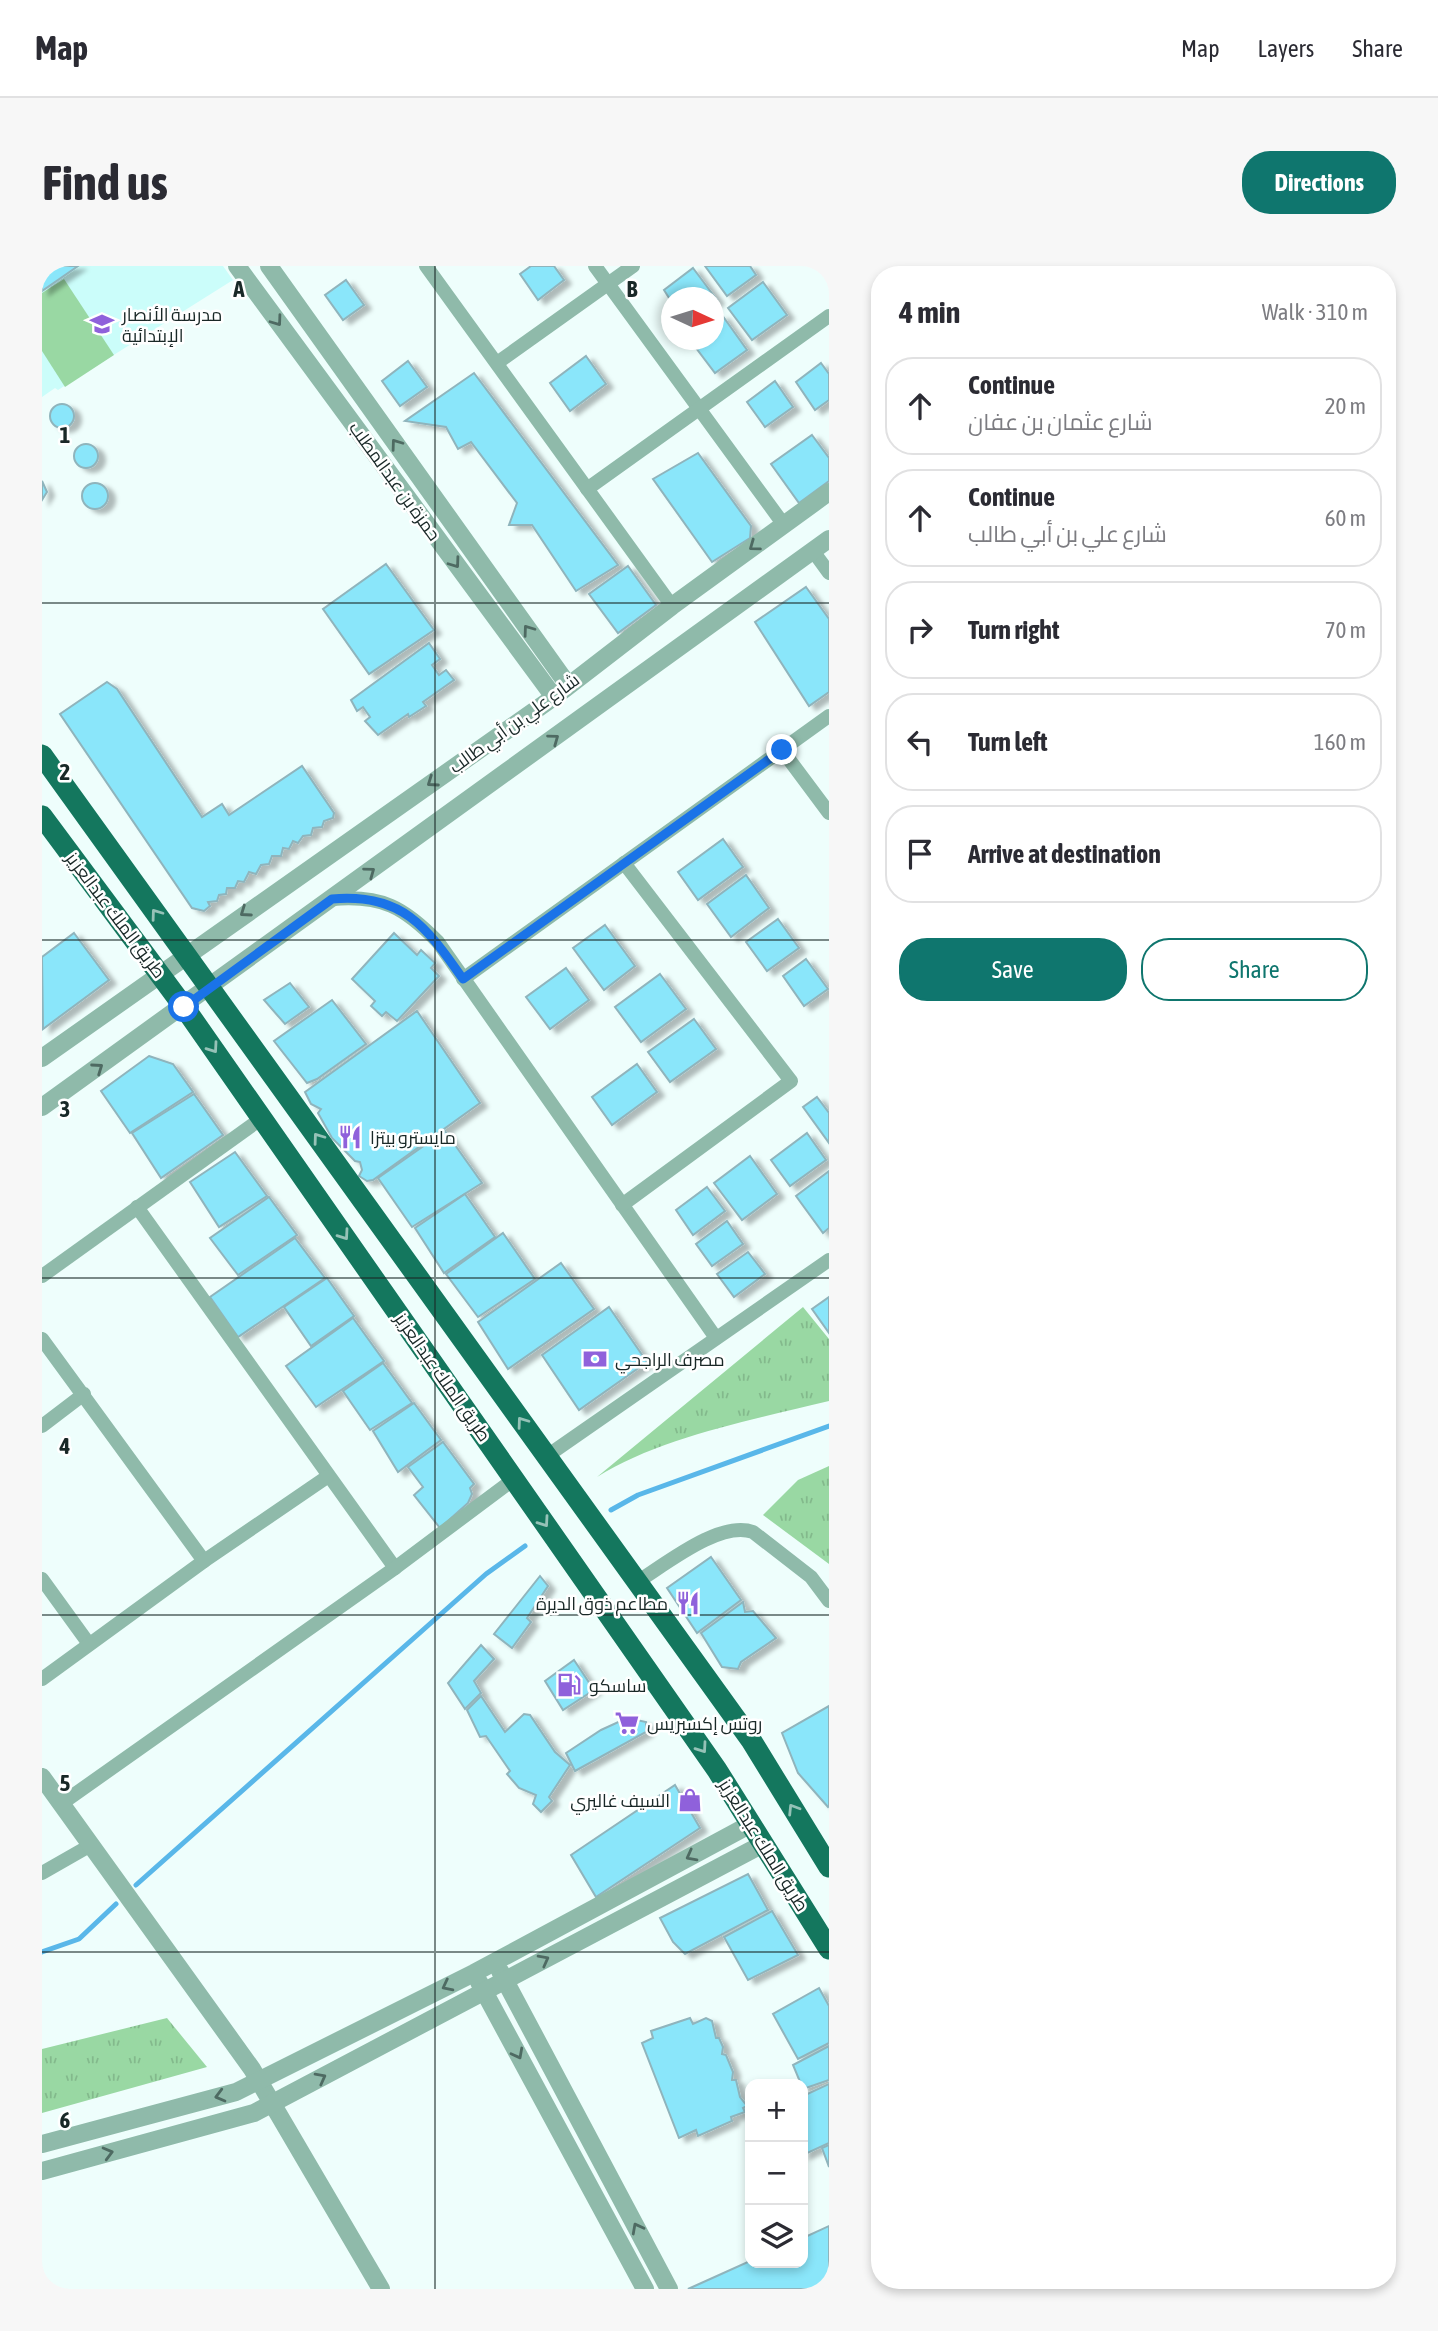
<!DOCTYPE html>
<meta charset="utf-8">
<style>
body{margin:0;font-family:"Asap Condensed",Cairo,sans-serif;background:#f7f7f7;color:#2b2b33}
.controls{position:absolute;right:21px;bottom:21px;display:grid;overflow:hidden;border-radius:14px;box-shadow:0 4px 10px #0003}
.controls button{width:63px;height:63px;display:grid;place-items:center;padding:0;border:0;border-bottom:2px solid #e1e1e2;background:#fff;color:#2b2b33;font:35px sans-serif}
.compass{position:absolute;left:619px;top:21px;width:63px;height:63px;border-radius:50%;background:#fff;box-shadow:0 4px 10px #0003;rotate:94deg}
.stop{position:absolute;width:21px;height:21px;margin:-16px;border:5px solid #1a73e8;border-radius:50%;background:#fff}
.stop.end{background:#1a73e8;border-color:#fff;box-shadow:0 2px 7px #0008}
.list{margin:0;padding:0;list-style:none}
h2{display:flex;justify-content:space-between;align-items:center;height:91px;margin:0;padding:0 28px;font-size:30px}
h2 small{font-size:23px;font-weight:400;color:#7c7c81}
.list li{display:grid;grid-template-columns:46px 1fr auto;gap:21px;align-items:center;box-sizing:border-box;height:98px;margin:0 14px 14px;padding:0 14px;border:2px solid #e1e1e2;border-radius:28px}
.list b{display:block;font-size:26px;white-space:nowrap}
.list p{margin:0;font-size:23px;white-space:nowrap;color:#7c7c81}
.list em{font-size:23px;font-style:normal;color:#7c7c81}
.actions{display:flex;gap:14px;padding:21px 28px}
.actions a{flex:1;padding:16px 0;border:2px solid #0f766e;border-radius:28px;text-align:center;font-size:24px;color:#0f766e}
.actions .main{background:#0f766e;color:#fff}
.icon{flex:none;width:38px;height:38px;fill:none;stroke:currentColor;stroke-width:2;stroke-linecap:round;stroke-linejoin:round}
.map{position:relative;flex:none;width:787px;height:2023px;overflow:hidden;border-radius:28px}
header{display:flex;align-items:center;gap:42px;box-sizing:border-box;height:98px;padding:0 35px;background:#fff;border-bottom:2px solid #e1e1e2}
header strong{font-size:33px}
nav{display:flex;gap:38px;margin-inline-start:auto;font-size:24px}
.intro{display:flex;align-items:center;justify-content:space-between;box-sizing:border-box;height:168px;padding:0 42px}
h1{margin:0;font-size:49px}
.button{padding:18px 32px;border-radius:28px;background:#0f766e;color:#fff;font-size:24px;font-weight:700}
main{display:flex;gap:42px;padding:0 42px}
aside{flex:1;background:#fff;border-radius:28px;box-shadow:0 4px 10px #0003}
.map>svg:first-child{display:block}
.built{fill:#cbfdfa}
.grass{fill:url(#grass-tufts)}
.pitch{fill:#99d8a3}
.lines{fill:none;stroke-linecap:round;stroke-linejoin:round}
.stream{stroke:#59b7e9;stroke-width:5}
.building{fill:#8ae6fa;stroke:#8fb4bc;stroke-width:2;filter:url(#shadow)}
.minor{stroke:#8fbaaa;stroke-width:14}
.tertiary{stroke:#8fbaaa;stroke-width:18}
.trunk{stroke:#14775e;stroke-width:21}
.oneway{stroke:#4e6a62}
.oneway2{stroke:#95c2b7}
.route{stroke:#1a73e8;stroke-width:9}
.grid{fill:none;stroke:#192827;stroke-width:2;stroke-opacity:0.55}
.labels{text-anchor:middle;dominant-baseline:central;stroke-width:5;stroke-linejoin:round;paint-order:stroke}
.poi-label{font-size:18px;fill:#192827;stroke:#fff;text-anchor:start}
.street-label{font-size:18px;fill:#192827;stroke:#fff}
.grid-label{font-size:23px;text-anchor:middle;font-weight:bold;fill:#192827;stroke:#fff;stroke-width:5;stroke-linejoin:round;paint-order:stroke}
</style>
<header>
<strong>Map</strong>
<nav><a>Map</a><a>Layers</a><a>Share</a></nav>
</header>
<div class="intro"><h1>Find us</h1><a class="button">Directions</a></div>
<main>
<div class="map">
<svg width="787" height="2023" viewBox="0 0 787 2023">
<defs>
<pattern id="grass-tufts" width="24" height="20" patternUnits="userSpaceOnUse" patternTransform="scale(1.75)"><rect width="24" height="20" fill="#99d8a3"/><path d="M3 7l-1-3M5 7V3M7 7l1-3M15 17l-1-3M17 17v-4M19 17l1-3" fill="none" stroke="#83b98c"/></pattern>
<filter id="shadow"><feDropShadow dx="7" dy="4" stdDeviation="2" flood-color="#0004"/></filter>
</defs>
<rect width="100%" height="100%" fill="#eefefc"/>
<!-- built -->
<path class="built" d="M0,0H181L191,14L16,124L13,122L0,131Z"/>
<!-- grass -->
<g class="grass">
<path d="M761,1041L787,1073V1135C714,1153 618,1171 555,1211Z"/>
<path d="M787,1200V1298L721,1249L756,1214Z"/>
<path d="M125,1752L165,1801L0,1847V1783Z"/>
</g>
<!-- pitch -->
<path class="pitch" d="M22,13L72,89L23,121L0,85V27Z"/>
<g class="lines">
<!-- stream -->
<g class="stream">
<path d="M569,1244L596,1229L787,1160"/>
<path d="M94,1619L444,1308L483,1280"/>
<path d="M0,1686L37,1673L74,1638"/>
</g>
</g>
<!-- building -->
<g class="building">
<path d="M0,0H36L0,25Z"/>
<path d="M489,0H512L522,14L496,34L478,8Z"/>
<path d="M663,0H708L714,9L685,30Z"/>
<path d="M651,2L675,34L671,37V32H629V35L622,24Z"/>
<path d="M304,14L322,39L301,54L283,29Z"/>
<path d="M721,16L745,49L710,74L686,42Z"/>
<path d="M680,49L705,84L673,107L648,74H671V56Z"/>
<path d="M544,90L564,118L528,145L508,117Z"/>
<path d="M366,95L385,121L358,140L340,115Z"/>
<path d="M779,97L787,108V134L773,144L754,116Z"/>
<path d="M432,107L576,299L534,325L490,259H467L475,237L429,176L416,183L404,161L363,155Z"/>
<path d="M733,115L751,141L723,161L705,136Z"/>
<circle cx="20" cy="150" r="12"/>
<path d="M770,169L787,192V215L757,237L729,198Z"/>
<circle cx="44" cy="190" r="12"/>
<path d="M656,187L709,260L708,272L670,296L611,213Z"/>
<path d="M0,215L5,226L0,234Z"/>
<circle cx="53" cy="230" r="13"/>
<path d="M344,298L392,364L327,408L281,343Z"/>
<path d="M586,300L614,339L576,367L547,328Z"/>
<path d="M764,321L787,353V426L767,440L713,356Z"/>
<path d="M387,377L398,393L390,399L397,409L404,404L412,414L381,436L384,440L367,451L366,448L336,469L323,455L328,451L321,441L315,445L309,434Z"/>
<path d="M65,416L75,423L160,551L180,538L187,549L260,500L292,547L291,552L282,555L280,561L271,562L269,569L261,570L256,577L251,575L247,583L241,582L239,590H230L227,598L219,599L214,608L207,606L202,616L196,615L193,622H185L184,628L177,629L175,635L166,636L168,640L162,645L150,642L18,448Z"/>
<path d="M681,573L701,601L656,634L636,606Z"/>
<path d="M704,609L727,642L689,671L665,638Z"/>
<path d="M736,653L757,682L725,705L704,676Z"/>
<path d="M563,659L593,700L562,724L531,682Z"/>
<path d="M32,667L67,714L1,763L0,691Z"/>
<path d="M352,667L375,689L379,684L393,697L389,702L397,710L355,755L344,746L340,750L329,740L333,735L310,713Z"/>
<path d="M764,693L786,723L762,740L741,710Z"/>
<path d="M524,702L547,734L508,763L484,731Z"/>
<path d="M618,708L644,743L599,776L573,741Z"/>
<path d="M248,717L267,741L243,758L222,734Z"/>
<path d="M290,734L324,778L275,813L265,817L232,775Z"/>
<path d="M375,745L438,837L331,914L325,915L317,910L320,904L318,896L313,895L290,872L276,847L279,843L269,838L263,826Z"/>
<path d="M652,753L674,783L628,816L606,786Z"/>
<path d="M107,790L131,798L151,826L88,867L59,825Z"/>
<path d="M595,798L615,826L570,859L550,831Z"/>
<path d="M152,828L181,869L119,912L90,867Z"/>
<path d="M775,831L787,847V877L761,841Z"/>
<path d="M403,865L440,917L370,961L336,912Z"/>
<path d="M765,867L784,894L748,920L729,894Z"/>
<path d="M193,886L225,930L177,961L148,916Z"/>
<path d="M708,890L735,928L700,954L672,917Z"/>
<path d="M787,905V962L781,967L754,930Z"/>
<path d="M665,921L683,945L651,969L634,944Z"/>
<path d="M423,928L453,971L402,1007L373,962Z"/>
<path d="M227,931L255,969L196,1009L168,972Z"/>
<path d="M685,955L701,978L670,1000L654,978Z"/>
<path d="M461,967L493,1013L436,1051L404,1008Z"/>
<path d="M253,972L283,1012L196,1071L168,1031Z"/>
<path d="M706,986L723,1008L692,1031L675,1008Z"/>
<path d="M519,997L552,1043L466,1103L436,1056Z"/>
<path d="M285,1012L312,1050L269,1080L242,1041Z"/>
<path d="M787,1031V1067L770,1043Z"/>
<path d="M567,1041L605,1096L537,1144L500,1089Z"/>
<path d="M311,1052L342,1095L274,1141L244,1100Z"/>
<path d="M341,1097L370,1137L328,1164L301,1125Z"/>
<path d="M372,1137L399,1174L356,1206L331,1165Z"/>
<path d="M401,1176L432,1218L428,1222L430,1228L426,1237L398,1262L372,1229L381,1221L366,1201Z"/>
<path d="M669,1291L699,1334L655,1367L625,1322Z"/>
<path d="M498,1310L506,1320L485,1352L489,1356L470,1382L452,1368Z"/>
<path d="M701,1336L703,1346L711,1345L734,1372L699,1396L696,1403L680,1401L659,1367Z"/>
<path d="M439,1379L452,1393L432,1415L439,1427L423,1443L406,1417Z"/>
<path d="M532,1394L552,1424L521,1444L503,1415Z"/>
<path d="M439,1430L463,1466L482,1448L488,1449L513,1486L528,1499L507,1531L510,1535L499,1546L491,1538L494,1529L477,1522L465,1508L468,1505L444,1470L438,1471L425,1444Z"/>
<path d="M787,1440V1540L786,1541L756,1507L740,1467Z"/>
<path d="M585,1452L604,1456V1466L533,1505L524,1487L559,1464Z"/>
<path d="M633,1519L658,1562L554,1631L529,1589Z"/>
<path d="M706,1608L726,1644L643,1688L631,1676L618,1652Z"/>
<path d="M730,1645L756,1689L706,1714L682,1671Z"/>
<path d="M777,1722L787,1740V1777L756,1793L731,1748Z"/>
<path d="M648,1752L651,1758L664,1752L670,1755L674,1772H677L681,1781L680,1788L684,1789L691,1806L690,1814H694L698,1831L705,1840L701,1842L703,1846L689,1851L690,1855L656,1870L654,1864L637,1872L600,1777L611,1772L609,1765Z"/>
<path d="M787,1780V1814L761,1823L751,1799Z"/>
<path d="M787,1818V1877L761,1889V1830Z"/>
<path d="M787,1879V1901L780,1882Z"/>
<path d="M787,1960V2023H646L708,1995L761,1997V1972Z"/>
</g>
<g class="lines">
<!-- minor -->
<g class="minor">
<path d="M384,0L630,340"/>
<path d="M553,0L742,259"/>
<path d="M455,97L591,0"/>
<path d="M545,223L787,50"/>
<path d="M771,285L787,307"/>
<path d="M740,484L787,547"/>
<path d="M291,633C340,629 362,641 396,676L674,1072"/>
<path d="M421,713L787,450"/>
<path d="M580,939L749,815L582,597"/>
<path d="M95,941L353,1302"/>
<path d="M0,1010L220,852"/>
<path d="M0,1073L162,1295"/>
<path d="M0,1160L42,1128"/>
<path d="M505,1190L787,994"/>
<path d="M0,1313L47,1378"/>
<path d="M595,1316C624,1298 678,1254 711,1266L769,1311L787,1335"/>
<path d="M0,1413L162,1295L285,1211"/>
<path d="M19,1538L353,1302L472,1213"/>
<path d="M0,1607L49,1579"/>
</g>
<!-- tertiary -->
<g class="tertiary">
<path d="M195,0L512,431"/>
<path d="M227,0L526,419"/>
<path d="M0,792L512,431L630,340L787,226"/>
<path d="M0,841L787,273"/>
<path d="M0,1511L210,1803L339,2023"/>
<path d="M458,1705L627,2023"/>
<path d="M437,1716L603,2023"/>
<path d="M0,1878L194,1826L432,1707L709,1558"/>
<path d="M0,1905L212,1847L721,1578"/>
</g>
<!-- trunk -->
<g class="trunk">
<path d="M0,489L709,1474L787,1601"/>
<path d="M0,550L142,741L675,1504L787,1683"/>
</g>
</g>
<!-- one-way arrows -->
<defs><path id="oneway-chevron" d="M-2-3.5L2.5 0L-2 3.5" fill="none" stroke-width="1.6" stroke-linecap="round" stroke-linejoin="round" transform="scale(1.75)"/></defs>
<g class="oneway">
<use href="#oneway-chevron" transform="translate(235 55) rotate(54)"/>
<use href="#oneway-chevron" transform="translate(354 178) rotate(-126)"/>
<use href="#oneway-chevron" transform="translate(712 280) rotate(144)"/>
<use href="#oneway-chevron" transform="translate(413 297) rotate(54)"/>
<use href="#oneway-chevron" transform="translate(486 364) rotate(-126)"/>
<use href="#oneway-chevron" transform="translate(512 473) rotate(-36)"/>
<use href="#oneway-chevron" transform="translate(390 516) rotate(145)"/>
<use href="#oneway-chevron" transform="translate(328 606) rotate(-36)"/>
<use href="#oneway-chevron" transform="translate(203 646) rotate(145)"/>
<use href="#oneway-chevron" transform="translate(56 802) rotate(-35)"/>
<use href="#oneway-chevron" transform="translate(649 1590) rotate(152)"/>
<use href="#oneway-chevron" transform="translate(502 1694) rotate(-28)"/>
<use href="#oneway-chevron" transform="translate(405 1720) rotate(153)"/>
<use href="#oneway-chevron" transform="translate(476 1788) rotate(62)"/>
<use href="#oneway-chevron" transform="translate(279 1812) rotate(-28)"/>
<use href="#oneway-chevron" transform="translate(178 1830) rotate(165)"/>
<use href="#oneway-chevron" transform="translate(66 1887) rotate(-15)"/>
<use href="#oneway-chevron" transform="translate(595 1962) rotate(-118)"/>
</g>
<g class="oneway2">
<use href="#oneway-chevron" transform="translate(114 648) rotate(-126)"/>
<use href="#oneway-chevron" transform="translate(171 782) rotate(55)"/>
<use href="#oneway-chevron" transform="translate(276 872) rotate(-126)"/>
<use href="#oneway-chevron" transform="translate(302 969) rotate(55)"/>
<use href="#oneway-chevron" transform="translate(480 1156) rotate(-126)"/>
<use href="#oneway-chevron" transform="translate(502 1256) rotate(55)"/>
<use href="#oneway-chevron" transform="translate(660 1482) rotate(55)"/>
<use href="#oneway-chevron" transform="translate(751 1543) rotate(-122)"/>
</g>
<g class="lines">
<!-- route -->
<path class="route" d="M142,741L290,633C360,627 384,660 421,713L740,484"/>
</g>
<!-- grid -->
<path class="grid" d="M393,0V2023M0,337H787M0,674H787M0,1012H787M0,1349H787M0,1686H787"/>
<!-- icons -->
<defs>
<g id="school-bare" transform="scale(1.89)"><path d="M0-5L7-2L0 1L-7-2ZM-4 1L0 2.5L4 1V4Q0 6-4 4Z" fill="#8f61db" stroke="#fff" stroke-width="2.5" paint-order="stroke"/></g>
<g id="restaurant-bare" transform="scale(1.89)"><path d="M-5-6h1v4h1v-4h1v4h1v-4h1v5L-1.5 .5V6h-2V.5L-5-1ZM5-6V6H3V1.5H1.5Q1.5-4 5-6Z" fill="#8f61db" stroke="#fff" stroke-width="2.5" paint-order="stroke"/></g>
<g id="bank-bare" transform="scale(1.89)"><path d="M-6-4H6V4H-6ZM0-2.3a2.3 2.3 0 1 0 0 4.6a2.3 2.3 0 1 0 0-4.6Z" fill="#8f61db" stroke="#fff" stroke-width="2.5" paint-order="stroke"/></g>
<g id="fuel-bare" transform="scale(1.89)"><path d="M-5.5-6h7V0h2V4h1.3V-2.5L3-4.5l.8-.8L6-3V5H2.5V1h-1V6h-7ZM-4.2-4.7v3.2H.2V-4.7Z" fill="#8f61db" stroke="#fff" stroke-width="2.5" paint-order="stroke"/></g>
<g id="supermarket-bare" transform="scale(1.89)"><path d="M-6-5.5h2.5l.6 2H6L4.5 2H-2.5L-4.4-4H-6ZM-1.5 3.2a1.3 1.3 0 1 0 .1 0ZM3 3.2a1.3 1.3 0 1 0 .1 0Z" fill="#8f61db" stroke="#fff" stroke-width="2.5" paint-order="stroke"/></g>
<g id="shop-bare" transform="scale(1.89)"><path d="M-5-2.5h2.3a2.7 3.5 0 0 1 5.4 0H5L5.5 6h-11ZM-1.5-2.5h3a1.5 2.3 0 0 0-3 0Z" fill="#8f61db" stroke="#fff" stroke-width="2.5" paint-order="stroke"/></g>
</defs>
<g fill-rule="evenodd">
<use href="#school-bare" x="60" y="58"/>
<use href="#restaurant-bare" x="308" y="871"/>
<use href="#bank-bare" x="553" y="1093"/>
<use href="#restaurant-bare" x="646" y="1337"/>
<use href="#fuel-bare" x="527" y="1419"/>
<use href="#supermarket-bare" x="585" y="1457"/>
<use href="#shop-bare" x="648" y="1534"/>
</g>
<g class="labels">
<!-- poi labels -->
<g class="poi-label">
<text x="80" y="48">مدرسة الأنصار<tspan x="80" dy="21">الإبتدائية</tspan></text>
<text x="328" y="871">مايسترو بيتزا</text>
<text x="573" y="1093">مصرف الراجحي</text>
<text x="626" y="1337" text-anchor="end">مطاعم ذوق الديرة</text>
<text x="547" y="1419">ساسكو</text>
<text x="605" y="1457">روتس إكسبريس</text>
<text x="628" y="1534" text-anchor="end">السيف غاليري</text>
</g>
<!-- street labels -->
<g class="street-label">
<text transform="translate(353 215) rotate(54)">حمزة بن عبدالمطلب</text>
<text transform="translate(472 457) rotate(-36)">شارع علي بن أبي طالب</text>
<text transform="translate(74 649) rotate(53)">طريق الملك عبدالعزيز</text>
<text transform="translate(401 1111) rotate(55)">طريق الملك عبدالعزيز</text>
<text transform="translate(722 1579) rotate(58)">طريق الملك عبدالعزيز</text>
</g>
</g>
<g class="grid-label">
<text x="197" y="31">A</text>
<text x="590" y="31">B</text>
<text x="23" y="177">1</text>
<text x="23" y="514">2</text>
<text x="23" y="851">3</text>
<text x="23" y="1188">4</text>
<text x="23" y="1525">5</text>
<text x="23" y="1862">6</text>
</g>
</svg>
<div class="controls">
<button>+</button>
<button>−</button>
<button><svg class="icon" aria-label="layers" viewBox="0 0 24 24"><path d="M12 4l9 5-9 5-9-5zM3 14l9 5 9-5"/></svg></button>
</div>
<svg class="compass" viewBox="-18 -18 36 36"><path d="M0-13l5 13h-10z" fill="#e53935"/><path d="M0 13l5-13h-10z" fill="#7c7c81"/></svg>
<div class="stop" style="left:142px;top:741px"></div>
<div class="stop end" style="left:740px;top:484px"></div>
</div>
<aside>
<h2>4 min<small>Walk · 310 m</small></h2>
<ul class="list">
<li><svg class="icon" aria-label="ahead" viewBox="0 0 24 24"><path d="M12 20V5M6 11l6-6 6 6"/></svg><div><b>Continue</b><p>شارع عثمان بن عفان</p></div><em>20 m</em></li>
<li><svg class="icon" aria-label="ahead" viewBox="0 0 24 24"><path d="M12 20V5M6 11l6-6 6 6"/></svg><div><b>Continue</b><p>شارع علي بن أبي طالب</p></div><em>60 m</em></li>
<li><svg class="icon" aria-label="right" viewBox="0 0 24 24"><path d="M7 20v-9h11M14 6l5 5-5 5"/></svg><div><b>Turn right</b></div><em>70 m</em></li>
<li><svg class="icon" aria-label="left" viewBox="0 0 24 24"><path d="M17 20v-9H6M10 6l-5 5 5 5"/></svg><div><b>Turn left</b></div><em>160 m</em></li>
<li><svg class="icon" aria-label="arrive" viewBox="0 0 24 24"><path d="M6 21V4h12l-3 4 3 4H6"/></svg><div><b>Arrive at destination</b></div></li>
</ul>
<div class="actions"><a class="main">Save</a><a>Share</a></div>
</aside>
</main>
